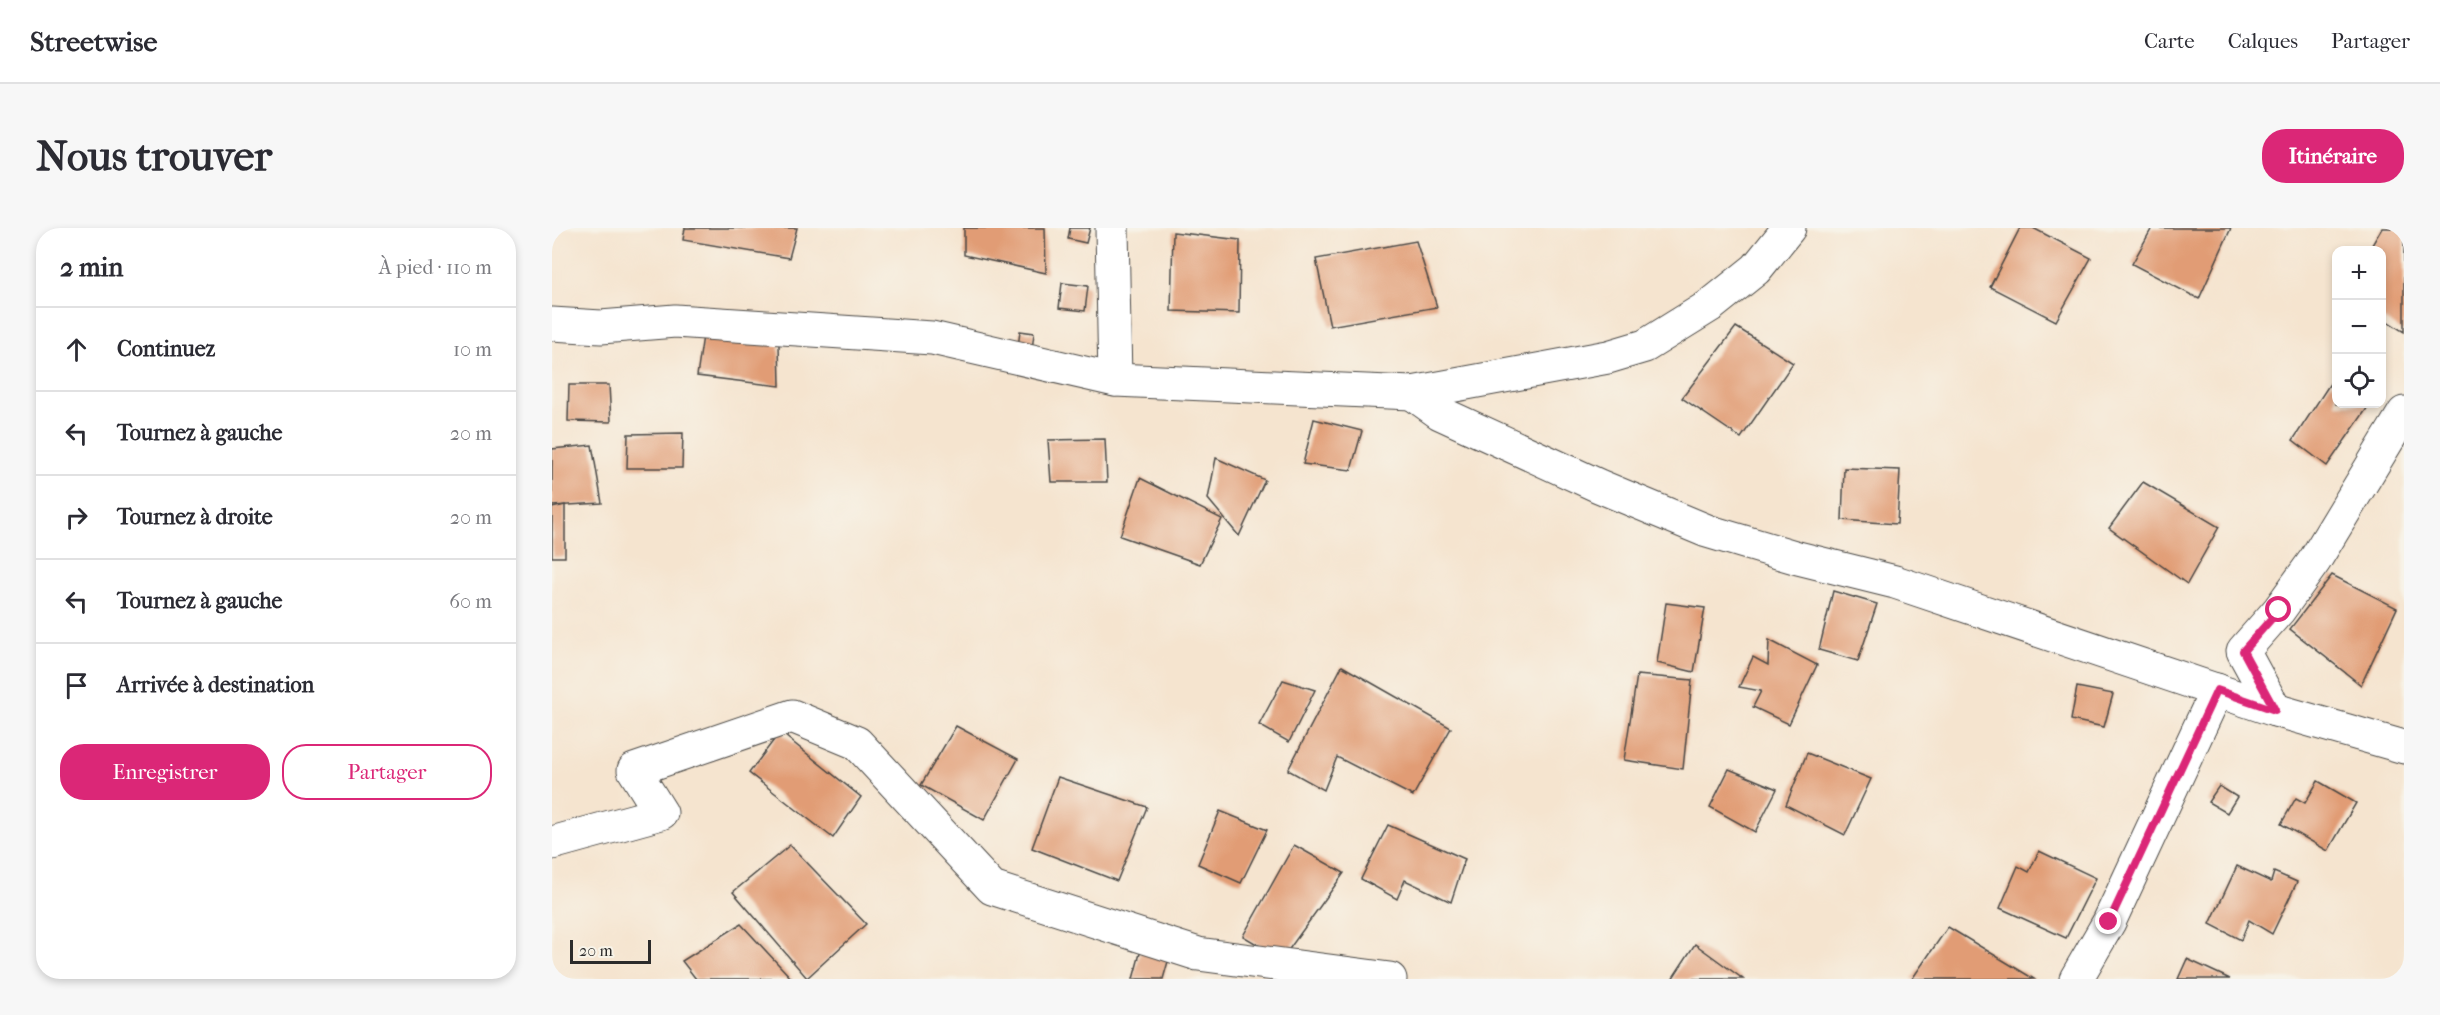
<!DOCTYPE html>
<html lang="fr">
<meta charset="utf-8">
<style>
body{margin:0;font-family:"IM FELL French Canon",serif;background:#f7f7f7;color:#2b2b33}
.controls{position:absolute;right:18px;top:18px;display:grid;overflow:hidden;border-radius:12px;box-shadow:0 3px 9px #0003}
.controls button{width:54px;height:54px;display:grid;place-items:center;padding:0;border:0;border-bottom:2px solid #e1e1e2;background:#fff;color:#2b2b33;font:30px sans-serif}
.scale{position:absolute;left:18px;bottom:15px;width:81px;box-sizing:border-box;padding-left:6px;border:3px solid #2b2b2b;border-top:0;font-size:16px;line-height:21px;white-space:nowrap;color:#2b2b2b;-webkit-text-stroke:4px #f7f3e8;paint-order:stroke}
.stop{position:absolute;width:18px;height:18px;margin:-14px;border:4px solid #db2777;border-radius:50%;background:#fff}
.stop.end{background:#db2777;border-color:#fff;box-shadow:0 2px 6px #0008}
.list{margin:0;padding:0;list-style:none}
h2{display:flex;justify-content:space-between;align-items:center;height:78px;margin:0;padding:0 24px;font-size:26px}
h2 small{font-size:20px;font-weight:400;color:#7c7c81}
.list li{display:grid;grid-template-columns:39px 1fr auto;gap:18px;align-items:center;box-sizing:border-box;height:84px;padding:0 24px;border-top:2px solid #e1e1e2}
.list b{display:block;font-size:22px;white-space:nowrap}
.list em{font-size:20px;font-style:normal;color:#7c7c81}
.actions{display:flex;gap:12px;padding:18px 24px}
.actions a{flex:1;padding:14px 0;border:2px solid #db2777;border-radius:24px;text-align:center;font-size:21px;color:#db2777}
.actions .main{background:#db2777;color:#fff}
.icon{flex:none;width:33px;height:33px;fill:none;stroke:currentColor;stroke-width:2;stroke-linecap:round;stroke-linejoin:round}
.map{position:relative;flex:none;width:1852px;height:751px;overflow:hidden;border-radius:24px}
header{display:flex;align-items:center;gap:36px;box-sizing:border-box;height:84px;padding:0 30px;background:#fff;border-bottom:2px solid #e1e1e2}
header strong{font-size:28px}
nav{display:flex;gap:33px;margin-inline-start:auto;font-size:21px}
.intro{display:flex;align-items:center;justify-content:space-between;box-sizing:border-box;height:144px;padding:0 36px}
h1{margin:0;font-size:42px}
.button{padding:15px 27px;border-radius:24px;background:#db2777;color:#fff;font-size:21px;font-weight:700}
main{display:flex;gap:36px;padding:0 36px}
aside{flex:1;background:#fff;border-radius:24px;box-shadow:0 3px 9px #0003}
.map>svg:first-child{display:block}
.building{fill:#e19c75}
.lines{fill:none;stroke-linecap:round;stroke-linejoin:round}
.minor-casing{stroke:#494744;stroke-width:35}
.minor{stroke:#fff;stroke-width:33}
.route{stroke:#db2777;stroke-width:8}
</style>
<header>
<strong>Streetwise</strong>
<nav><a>Carte</a><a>Calques</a><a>Partager</a></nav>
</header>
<div class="intro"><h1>Nous trouver</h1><a class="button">Itinéraire</a></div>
<main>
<aside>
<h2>2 min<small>À pied · 110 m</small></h2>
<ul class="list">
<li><svg class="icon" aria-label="ahead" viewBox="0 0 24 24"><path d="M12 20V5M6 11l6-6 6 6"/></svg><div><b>Continuez</b></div><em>10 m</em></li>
<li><svg class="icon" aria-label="left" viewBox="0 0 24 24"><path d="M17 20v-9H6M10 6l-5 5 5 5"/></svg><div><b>Tournez à gauche</b></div><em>20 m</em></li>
<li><svg class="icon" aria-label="right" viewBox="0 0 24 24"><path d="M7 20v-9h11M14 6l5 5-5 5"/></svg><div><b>Tournez à droite</b></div><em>20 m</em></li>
<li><svg class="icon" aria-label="left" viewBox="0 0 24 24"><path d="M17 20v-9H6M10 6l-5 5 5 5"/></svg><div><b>Tournez à gauche</b></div><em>60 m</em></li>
<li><svg class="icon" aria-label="arrive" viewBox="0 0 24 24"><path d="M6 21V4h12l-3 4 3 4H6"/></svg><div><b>Arrivée à destination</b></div></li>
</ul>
<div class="actions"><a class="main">Enregistrer</a><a>Partager</a></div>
</aside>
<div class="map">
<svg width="1852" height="751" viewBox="0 0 1852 751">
<rect width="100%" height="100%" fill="#f7f3e8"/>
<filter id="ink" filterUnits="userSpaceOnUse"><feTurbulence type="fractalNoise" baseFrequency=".0167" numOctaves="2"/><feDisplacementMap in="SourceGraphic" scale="12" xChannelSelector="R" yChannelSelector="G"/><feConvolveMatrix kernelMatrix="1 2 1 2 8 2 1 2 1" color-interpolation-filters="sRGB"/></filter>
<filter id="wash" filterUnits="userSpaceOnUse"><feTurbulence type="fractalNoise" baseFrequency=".008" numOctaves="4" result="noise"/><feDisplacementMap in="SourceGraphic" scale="24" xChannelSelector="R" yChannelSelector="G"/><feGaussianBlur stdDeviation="1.35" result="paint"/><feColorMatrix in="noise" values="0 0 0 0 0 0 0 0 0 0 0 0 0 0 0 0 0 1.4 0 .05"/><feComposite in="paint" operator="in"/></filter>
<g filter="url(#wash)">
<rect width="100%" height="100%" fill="#f5e4cf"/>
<g id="blocks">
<!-- building -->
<g class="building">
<path d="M133,0H245L237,30L131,12Z"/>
<path d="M412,0H493L494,45L412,27Z"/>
<path d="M518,0H538L534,15L516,11Z"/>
<path d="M1468,0H1481L1539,30L1504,93L1438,59Z"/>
<path d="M1600,0H1679L1647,71L1580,36Z"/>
<path d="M1830,0H1852V104L1830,90V22H1817Z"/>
<path d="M621,4L688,12L687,85L619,83Z"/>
<path d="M864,13L885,79L778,98L764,31Z"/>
<path d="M510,55L536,58L533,83L507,80Z"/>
<path d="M1184,99L1241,135L1189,210L1130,170Z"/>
<path d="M468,103L482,105L480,122L466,120Z"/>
<path d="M151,108L227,116L228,158L145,148Z"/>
<path d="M1779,154L1784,157V176H1811L1816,179L1775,238L1741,212Z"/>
<path d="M17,157H57L59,194L16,193Z"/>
<path d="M762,191L810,203L799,242L751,236Z"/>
<path d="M131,205L130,240H75L76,206Z"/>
<path d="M553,211L555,254H499L496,212Z"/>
<path d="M40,217L50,275L0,278V221Z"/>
<path d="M664,230L713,252L687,308L656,271Z"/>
<path d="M1292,240L1348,242L1345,296L1290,292Z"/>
<path d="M588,250L670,291L648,336L568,308Z"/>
<path d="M1591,254L1667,299L1635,356L1557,300Z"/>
<path d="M13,277V329H0V280Z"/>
<path d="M1780,347L1845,380L1809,457L1738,401Z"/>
<path d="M1281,363L1325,376L1306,433L1267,422Z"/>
<path d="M1114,375L1153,380L1142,444L1105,435Z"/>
<path d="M1217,412L1265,437L1237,496L1201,479L1209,463L1187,459L1201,429L1216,437Z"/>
<path d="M790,438L899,500L861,568L785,529L772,562L736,542Z"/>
<path d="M1085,447L1140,452L1131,541L1072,532Z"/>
<path d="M731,452L763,462L737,514L707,497Z"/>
<path d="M1525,459L1561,466L1552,499L1519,492Z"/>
<path d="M404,498L466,531L432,592L369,557Z"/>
<path d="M228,504L309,569L281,610L197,545Z"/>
<path d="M1255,525L1319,551L1293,607L1234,577Z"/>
<path d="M1177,541L1225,561L1203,604L1158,579Z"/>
<path d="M506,549L595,579L565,653L480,620Z"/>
<path d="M1766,553L1804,575L1776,623L1729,596L1744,570L1753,575Z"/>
<path d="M1667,558L1685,569L1675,585L1656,574Z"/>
<path d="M668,583L715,602L689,655L646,636Z"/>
<path d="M836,597L913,631L899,674L853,652L845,671L809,651Z"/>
<path d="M238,617L314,696L255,750L181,664Z"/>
<path d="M742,617L792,645L730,731L691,708Z"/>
<path d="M1487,623L1544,650L1514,710L1448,680L1466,638L1477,644Z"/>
<path d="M1685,638L1719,654L1722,644L1745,654L1720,706L1697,692L1689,712L1658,696Z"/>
<path d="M189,696L240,751H144L130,733Z"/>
<path d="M1396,699L1482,751H1360Z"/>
<path d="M1143,716L1191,751H1120Z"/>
<path d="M590,718L617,730L611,751H581Z"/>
<path d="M1635,731L1678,751H1626Z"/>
</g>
</g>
</g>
<g filter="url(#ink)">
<use href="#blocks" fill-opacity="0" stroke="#494744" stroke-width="1.5"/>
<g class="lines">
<!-- minor casing -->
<g class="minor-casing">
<g id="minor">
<path d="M560,0L563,152"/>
<path d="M0,96L49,99L123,93L380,110L563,152L860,165L1056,129L1093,118L1159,77L1204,41L1237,0"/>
<path d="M860,165L888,185L1047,258L1155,303L1246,330L1343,354L1723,482L1852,519"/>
<path d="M1723,482L1691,423L1727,382L1763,332L1852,185"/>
<path d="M0,615L109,585L82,542L240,488L305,515L440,660L646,726L838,751"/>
<path d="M1524,751L1557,694L1665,462"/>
</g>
</g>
<!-- minor -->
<use href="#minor" class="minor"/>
</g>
</g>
<g class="lines" filter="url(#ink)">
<!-- route -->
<path class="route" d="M1557,694L1665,462L1723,482L1691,423L1727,382"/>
</g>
</svg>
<div class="controls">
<button>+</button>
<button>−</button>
<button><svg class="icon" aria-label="locate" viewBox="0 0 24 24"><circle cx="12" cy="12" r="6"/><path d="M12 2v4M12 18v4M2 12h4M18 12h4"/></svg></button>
</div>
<div class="scale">20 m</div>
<div class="stop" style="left:1727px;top:382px"></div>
<div class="stop end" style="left:1557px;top:694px"></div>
</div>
</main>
